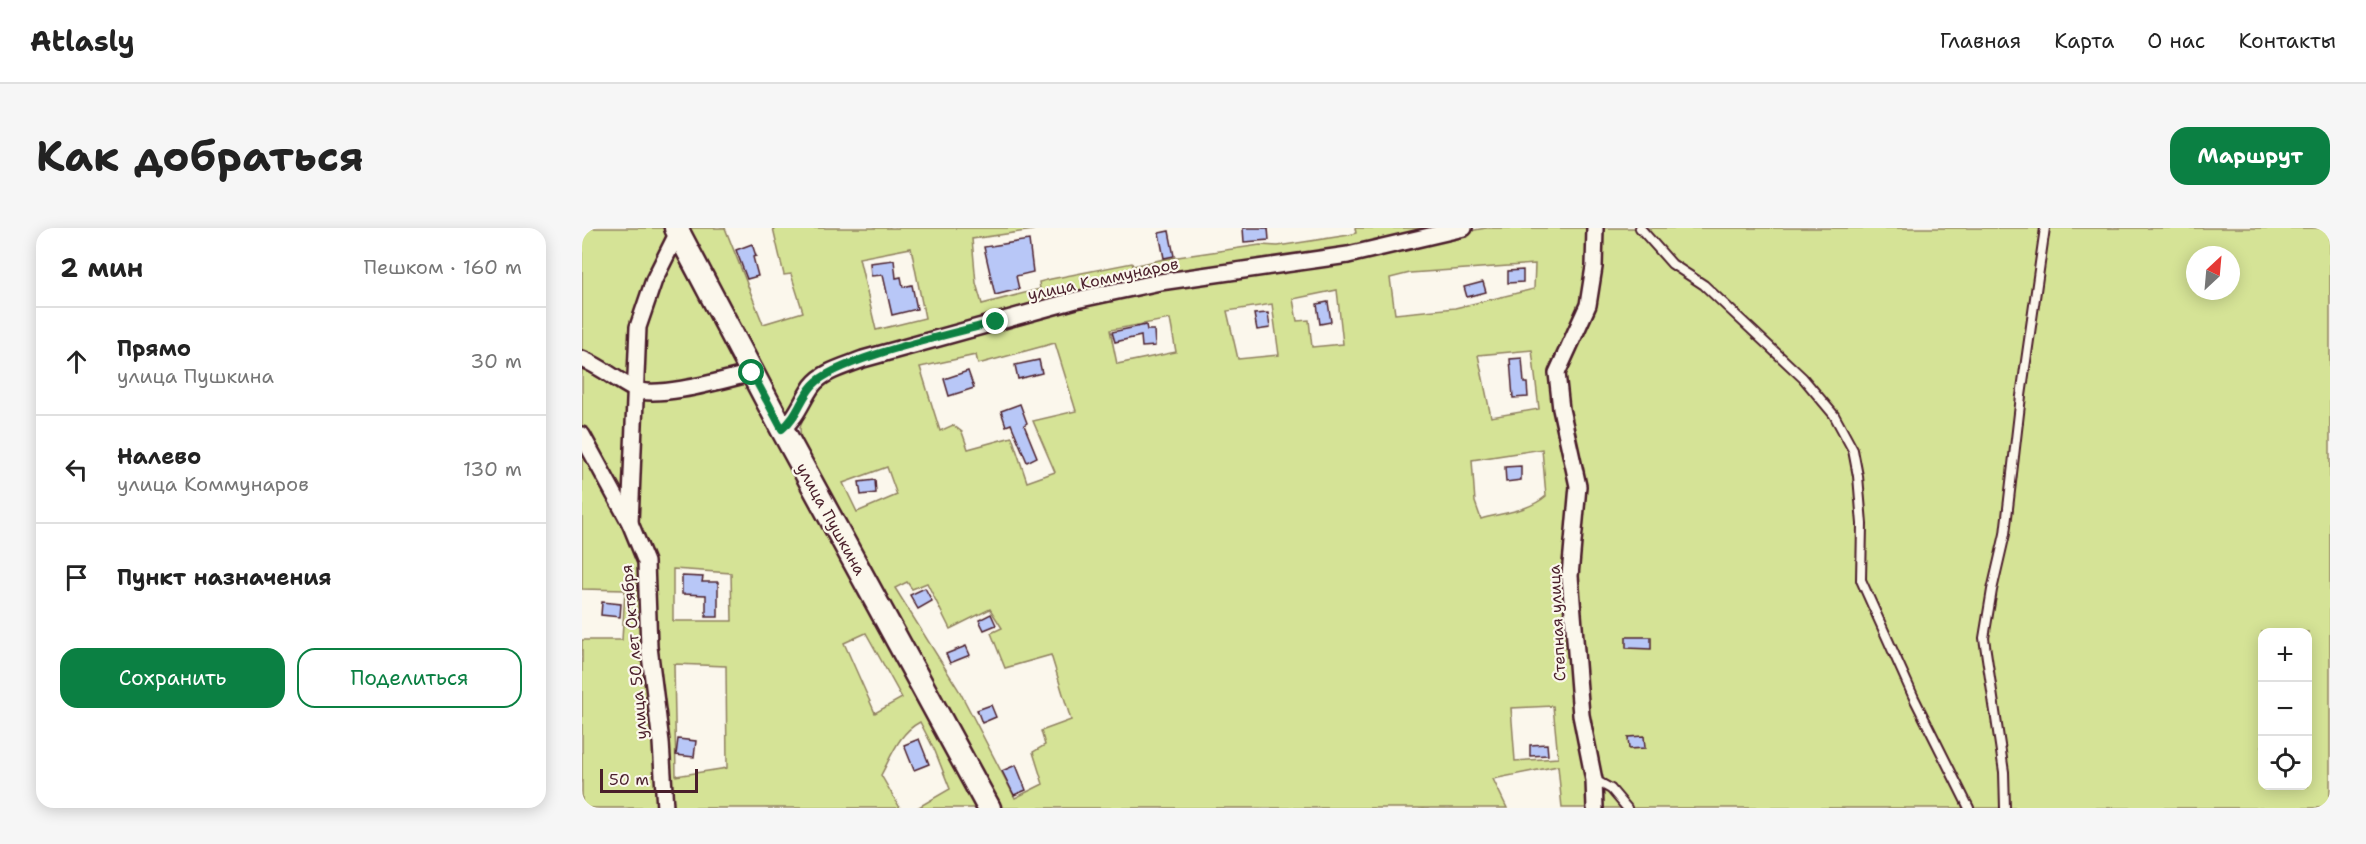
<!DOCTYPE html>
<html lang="ru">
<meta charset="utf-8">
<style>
body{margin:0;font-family:"Shantell Sans",sans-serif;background:#f6f6f6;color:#222}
.controls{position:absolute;right:18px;bottom:18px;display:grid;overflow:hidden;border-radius:12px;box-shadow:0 3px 15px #0003}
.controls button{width:54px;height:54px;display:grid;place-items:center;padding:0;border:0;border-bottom:2px solid #e0e0e0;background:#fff;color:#222;font:30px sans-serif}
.compass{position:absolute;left:1604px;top:18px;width:54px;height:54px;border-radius:50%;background:#fff;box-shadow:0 3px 15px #0003;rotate:26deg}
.scale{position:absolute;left:18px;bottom:15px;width:98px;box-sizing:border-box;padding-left:6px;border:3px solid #4a1f2b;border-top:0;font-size:16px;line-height:21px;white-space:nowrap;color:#4a1f2b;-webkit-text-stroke:4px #fbf7ec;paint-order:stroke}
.stop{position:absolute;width:18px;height:18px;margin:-14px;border:4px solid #0b8043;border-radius:50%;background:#fff}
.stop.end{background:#0b8043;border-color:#fff;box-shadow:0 2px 6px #0008}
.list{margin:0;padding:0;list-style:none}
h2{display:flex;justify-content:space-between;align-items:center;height:78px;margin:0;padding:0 24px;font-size:26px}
h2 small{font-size:20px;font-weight:400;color:#767676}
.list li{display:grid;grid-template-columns:39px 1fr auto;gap:18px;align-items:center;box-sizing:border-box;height:108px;padding:0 24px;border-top:2px solid #e0e0e0}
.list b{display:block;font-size:22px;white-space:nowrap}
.list p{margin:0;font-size:20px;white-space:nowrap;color:#767676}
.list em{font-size:20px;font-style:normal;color:#767676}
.actions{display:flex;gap:12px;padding:18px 24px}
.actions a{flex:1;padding:14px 0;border:2px solid #0b8043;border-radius:18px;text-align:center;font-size:21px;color:#0b8043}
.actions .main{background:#0b8043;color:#fff}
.icon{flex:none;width:33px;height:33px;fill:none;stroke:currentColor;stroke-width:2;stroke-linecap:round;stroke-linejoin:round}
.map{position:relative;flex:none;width:1748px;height:580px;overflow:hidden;border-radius:18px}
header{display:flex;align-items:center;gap:36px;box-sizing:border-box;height:84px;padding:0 30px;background:#fff;border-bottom:2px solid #e0e0e0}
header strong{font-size:28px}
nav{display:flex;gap:33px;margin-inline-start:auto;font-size:21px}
.intro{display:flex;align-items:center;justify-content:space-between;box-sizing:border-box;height:144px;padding:0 36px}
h1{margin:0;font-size:42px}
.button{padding:15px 27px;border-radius:18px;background:#0b8043;color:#fff;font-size:21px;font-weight:700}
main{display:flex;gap:36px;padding:0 36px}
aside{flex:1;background:#fff;border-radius:18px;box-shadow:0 3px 15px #0003}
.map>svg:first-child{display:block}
.green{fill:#d5e396;stroke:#908160;stroke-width:1.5;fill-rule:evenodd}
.building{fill:#b8c7f7;stroke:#4a1f2b;stroke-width:1.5}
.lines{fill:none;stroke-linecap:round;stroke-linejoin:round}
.lane-casing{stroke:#4a1f2b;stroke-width:12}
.street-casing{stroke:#4a1f2b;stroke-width:20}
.secondary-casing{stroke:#4a1f2b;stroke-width:27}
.lane{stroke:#fbf7ec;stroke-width:8}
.street{stroke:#fbf7ec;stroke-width:15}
.secondary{stroke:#fbf7ec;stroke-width:22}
.route{stroke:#0b8043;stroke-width:8}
.labels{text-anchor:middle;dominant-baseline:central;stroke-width:4.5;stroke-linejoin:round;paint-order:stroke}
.street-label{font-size:16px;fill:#4a1f2b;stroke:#fbf7ec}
</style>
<header>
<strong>Atlasly</strong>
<nav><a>Главная</a><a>Карта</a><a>О нас</a><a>Контакты</a></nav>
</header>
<div class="intro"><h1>Как добраться</h1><a class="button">Маршрут</a></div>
<main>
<aside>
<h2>2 мин<small>Пешком · 160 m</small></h2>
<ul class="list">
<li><svg class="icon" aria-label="ahead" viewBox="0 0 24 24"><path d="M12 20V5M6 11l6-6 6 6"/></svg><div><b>Прямо</b><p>улица Пушкина</p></div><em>30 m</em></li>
<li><svg class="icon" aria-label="left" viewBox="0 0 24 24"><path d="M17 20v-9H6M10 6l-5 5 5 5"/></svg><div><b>Налево</b><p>улица Коммунаров</p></div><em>130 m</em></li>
<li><svg class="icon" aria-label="arrive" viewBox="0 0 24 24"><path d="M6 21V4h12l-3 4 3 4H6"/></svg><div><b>Пункт назначения</b></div></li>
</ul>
<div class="actions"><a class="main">Сохранить</a><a>Поделиться</a></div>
</aside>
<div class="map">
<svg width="1748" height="580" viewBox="0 0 1748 580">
<rect width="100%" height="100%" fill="#fbf7ec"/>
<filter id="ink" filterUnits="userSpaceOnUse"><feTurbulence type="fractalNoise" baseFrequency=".0167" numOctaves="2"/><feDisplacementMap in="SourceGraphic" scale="12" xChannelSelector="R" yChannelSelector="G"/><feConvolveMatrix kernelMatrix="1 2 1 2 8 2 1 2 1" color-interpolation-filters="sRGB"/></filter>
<g filter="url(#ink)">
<!-- green -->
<g class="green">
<path d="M0,0H88L99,37L213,247L397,580H335L368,561L353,523L338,494C317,505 310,527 299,547L318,580H88L60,336L80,580H0V412H40L43,362L0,361ZM91,341L149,345L150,393H91ZM284,405L320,470L293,485L262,415ZM92,436L144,438L145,540L94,548Z"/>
<path d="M102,0H143L181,96L221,84L209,46L202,47L191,0H451V2L390,11L394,55L400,76L458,61L457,54L469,51L550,35L551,38L582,31L678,17L696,18L767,7L774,5L773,0H861L729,29L582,50L254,137L207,187H200ZM329,20L343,90L294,102L277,30Z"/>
<path d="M904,0H1748V580H1019L1003,479L996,391L992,265L984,361L1009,560L1008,580H980L976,538L911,551L925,580H420L392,527L244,266L219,216L218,200L224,178L234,160L252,146L413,97L579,58ZM1613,27H1649V63H1613ZM953,36L952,61L873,80L813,86L808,50L828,45ZM755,62L761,116L730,119L727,92L715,93L711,71ZM690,76L697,127L656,131L645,83ZM588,91L594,124L535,136L528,102ZM473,115L494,183L451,193L473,244L445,254L430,209L386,221L380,204L371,197L358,203L338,139L394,127L396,136ZM950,122L957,181L909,189L896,127ZM960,221L964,268C947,283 920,285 899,291L893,274L890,232ZM305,239L315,267L275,284L261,255ZM325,354L330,361L345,355L368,401L408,381L420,400L409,405L423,440L469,427L489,492L459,503L463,517L451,524L461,556L433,570L378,464L313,360ZM1680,404H1726V558H1680ZM971,478L976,530L933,533L929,480Z"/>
</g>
<!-- building -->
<g class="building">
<path d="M661,0H686L687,12L662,14Z"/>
<path d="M587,3L592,28L582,30L577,5Z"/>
<path d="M447,12L451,44L434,48L437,61L413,67L402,19Z"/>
<path d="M170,16L174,28L171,29L176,48L165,51L154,22Z"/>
<path d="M312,32L314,50L319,49L321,59L330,57L335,81L310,87L301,47L289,48L288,35Z"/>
<path d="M941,42V54L926,55V43Z"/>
<path d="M901,54L904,64L885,69L882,59Z"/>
<path d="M746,74L749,94L738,96L735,76Z"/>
<path d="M686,85L688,100L675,102L672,86Z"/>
<path d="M564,97L565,102H572L573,118L560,119L559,108L533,114L530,104Z"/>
<path d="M940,130L942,155H945L946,169L931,170L928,131Z"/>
<path d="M457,132L460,145L436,151L433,137Z"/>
<path d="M386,143L392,160L367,168L362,151Z"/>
<path d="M438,176L445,195L442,197L455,229L445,234L429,196L424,198L419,183Z"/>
<path d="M939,238V252L924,254L923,239Z"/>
<path d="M293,252L294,265L279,267L277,254Z"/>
<path d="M100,348L121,349L120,354H136V389H124V367L100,366Z"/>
<path d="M343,360L350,373L336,381L328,367Z"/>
<path d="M20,374L39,376L38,389L19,387Z"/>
<path d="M409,386L414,397L402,402L397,392Z"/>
<path d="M1044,409H1069V421L1044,420Z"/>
<path d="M384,418L388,427L368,435L364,426Z"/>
<path d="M409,477L414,489L400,495L395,482Z"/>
<path d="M1062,508L1063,520L1047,521L1046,509Z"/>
<path d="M96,511L114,513L112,529L94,527Z"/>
<path d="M337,511L347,536L332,542L322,517Z"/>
<path d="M965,516L966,527L948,528V517Z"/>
<path d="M434,537L444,562L432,567L420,543Z"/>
</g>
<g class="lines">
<!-- lane casing -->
<g class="lane-casing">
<g id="lane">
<path d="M1058,0L1090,36L1122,57L1221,150L1252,187L1271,222L1276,248L1280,296L1279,352L1332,470L1387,580"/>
<path d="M1013,552L1029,561L1045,580"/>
<path d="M1423,580L1422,544L1402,410L1410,362L1423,306L1439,168L1463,0"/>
</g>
</g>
<!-- street casing -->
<g class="street-casing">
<g id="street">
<path d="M0,131C20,139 34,152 52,161C74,172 145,151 170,145"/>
<path d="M200,201C216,188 219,174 230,158C241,143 264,138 281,131L494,72L578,54L766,27L882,0"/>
<path d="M0,207L48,295L64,334L67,419L79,514L83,580"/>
<path d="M48,295L56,99L72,52L96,4"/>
<path d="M1013,580L1012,552L999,487L988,348L996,258L979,181L975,145L1006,77L1012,39L1013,0"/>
</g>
</g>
<!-- secondary casing -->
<g class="secondary-casing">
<path id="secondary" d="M94,0L200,201L407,580"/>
</g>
<!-- lane -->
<use href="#lane" class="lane"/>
<!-- street -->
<use href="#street" class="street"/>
<!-- secondary -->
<use href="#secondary" class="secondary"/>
</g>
</g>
<g class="lines" filter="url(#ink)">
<!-- route -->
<path class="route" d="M170,145L200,201C217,187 218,171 231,157C255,130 375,105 414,94"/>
</g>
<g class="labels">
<!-- street labels -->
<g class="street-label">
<text transform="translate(521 51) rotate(-12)">улица Коммунаров</text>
<text transform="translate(249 291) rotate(61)">улица Пушкина</text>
<text transform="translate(975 395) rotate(-93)">Степная улица</text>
<text transform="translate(52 424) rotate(-95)">улица 50 лет Октября</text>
</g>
</g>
</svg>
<div class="controls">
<button>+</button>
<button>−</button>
<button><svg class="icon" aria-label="locate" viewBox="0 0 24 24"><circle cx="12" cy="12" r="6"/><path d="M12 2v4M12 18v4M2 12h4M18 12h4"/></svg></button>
</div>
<svg class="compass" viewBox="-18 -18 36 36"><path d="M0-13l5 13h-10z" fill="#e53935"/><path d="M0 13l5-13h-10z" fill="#767676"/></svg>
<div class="scale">50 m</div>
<div class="stop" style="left:170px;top:145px"></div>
<div class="stop end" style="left:414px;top:94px"></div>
</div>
</main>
